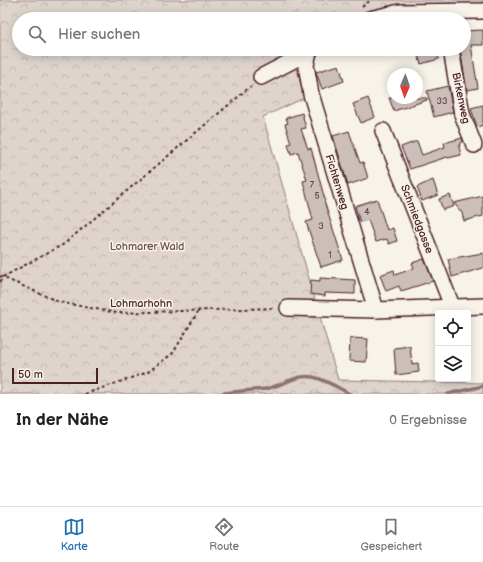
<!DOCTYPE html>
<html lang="de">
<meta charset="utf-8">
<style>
body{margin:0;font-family:"Balsamiq Sans",sans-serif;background:#f2f2f2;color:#222}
.controls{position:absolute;right:12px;bottom:12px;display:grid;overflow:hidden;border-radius:4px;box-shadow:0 2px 10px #0003}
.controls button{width:36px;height:36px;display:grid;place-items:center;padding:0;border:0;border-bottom:1px solid #e0e0e0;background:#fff;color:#222;font:20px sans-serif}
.compass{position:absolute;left:387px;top:68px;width:36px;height:36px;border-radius:50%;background:#fff;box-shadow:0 2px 10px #0003;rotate:182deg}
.scale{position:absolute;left:12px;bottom:10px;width:86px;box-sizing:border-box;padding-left:4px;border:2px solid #4a1f2b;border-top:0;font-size:11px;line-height:14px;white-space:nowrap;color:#4a1f2b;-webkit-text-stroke:3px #f7f3e8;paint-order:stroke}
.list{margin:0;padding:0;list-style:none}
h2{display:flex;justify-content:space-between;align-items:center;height:52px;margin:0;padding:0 16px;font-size:17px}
h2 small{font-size:13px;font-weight:400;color:#767676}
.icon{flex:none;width:22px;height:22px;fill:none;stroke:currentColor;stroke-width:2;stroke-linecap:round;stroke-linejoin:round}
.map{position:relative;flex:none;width:483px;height:394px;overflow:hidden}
.search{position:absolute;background:#fff;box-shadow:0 2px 10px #0003;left:12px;right:12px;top:12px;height:44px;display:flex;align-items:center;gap:10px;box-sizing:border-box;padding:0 14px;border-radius:22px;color:#767676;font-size:15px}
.sheet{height:112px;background:#fff}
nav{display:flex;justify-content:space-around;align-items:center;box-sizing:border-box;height:56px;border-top:1px solid #e0e0e0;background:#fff;font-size:11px;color:#767676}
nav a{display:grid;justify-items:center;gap:2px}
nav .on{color:#1f6fb2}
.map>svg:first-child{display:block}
.forest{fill:url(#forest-crowns);stroke:#947a7c}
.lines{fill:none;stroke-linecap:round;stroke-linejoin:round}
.stream{stroke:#8e7275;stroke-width:3.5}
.building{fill:#ccbfb9;stroke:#4a1f2b}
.minor-casing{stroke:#4a1f2b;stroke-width:18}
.path{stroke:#4a1f2b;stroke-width:2;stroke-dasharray:3 3;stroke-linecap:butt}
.minor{stroke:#f7f3e8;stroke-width:15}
.labels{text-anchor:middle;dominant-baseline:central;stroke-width:3;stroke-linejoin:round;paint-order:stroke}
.number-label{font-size:9px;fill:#6a474e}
.street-label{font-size:11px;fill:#4a1f2b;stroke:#f7f3e8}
.park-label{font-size:11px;fill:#6f4c53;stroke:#f7f3e8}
</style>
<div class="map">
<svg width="483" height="394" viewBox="0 0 483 394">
<defs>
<pattern id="forest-crowns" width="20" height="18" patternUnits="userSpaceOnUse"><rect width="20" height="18" fill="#ded4cc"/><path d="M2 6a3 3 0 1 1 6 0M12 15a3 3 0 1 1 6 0" fill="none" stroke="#c0b6af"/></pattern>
</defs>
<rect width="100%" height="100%" fill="#f7f3e8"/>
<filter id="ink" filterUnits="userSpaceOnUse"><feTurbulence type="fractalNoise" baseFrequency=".025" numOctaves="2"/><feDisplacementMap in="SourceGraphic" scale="8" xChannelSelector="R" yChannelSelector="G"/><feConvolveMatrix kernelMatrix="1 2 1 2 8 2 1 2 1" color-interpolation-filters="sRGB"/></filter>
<g filter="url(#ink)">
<!-- forest -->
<path class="forest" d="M0,0H483V4H427L346,16L341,19H19V49H292L304,98L263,117L338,380L483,383V394H0Z"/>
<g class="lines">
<!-- stream -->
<g class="stream">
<path d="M219,394C223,392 257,390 265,389C282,386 296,374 313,377C326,380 339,388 350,394"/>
<path d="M448,394L483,386"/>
</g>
</g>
<!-- building -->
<g class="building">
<path d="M483,30V45H471L478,88L467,90L460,49H464V31Z"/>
<path d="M416,49H436L439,59L421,64Z"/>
<path d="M339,65L344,81L322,89L316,72Z"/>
<path d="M448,86L453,112L434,117L427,91Z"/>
<path d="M368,98L375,117L361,123L353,104Z"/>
<path d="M389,98H427V100L394,111Z"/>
<path d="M483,105V125L477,127L471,108Z"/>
<path d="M302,113L306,128L301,129L308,149L311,148L325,200L324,201L343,260L321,267L306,222L313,220L303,181L307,180L298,152L291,154L288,144L291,143L285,124L288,123L286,118Z"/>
<path d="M349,131L360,163L363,162L368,178L348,185L333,136Z"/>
<path d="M462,138L463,140L459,147L461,155L448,158L447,157L410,169L401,147L417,141L422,155L445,147L444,143Z"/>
<path d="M433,180L438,195L422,201L417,187Z"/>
<path d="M450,195L454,206L443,210L439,199Z"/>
<path d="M483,196V216L464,221L462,213L454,203Z"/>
<path d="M377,199L387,230L393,228L397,241L389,244L387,239L376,242L368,220L360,222L355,206Z"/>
<path d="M483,253V268L452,277L448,259Z"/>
<path d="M424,259L433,281L401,291L399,286L386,291L380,275L394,270L395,275L414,268L412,263Z"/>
<path d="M320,278L355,280V294L325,293V296L310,294L311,280L320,281Z"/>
<path d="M350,338L368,339L366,362L349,361Z"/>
<path d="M410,346L412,364L418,363L419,372L396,375L394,348Z"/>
</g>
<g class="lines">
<!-- minor casing -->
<g class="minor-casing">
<g id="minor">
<path d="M369,19L400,12L483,11"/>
<path d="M451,49L462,114L474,145"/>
<path d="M309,52L306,65L311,94L376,310"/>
<path d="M261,77L309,52L311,49"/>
<path d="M383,131L452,306"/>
<path d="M288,308L376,310L483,306"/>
</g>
</g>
<!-- path -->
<g class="path">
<path d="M362,7L371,0"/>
<path d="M0,276L59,302L117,313L276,308"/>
<path d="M0,282L3,277L64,244L251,86"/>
<path d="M85,394L148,372L173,353L199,310"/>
</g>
<!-- minor -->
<use href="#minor" class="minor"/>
</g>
</g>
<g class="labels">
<!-- number labels -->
<g class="number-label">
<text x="442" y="101">33</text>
<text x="312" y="185">7</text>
<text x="317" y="196">5</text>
<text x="367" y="212">4</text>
<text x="321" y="226">3</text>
<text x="330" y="255">1</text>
</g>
<!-- street labels -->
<g class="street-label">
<text transform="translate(461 98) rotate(78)">Birkenweg</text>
<text transform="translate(337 182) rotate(73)">Fichtenweg</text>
<text transform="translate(417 219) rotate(69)">Schmiedgasse</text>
<text x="141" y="303">Lohmarhohn</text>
</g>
<!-- park labels -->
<g class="park-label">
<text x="147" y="246">Lohmarer Wald</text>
</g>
</g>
</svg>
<div class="controls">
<button><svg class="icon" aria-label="locate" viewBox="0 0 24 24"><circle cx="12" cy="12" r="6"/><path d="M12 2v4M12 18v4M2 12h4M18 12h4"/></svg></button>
<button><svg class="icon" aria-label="layers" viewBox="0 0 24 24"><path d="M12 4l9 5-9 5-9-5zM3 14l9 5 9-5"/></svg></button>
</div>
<svg class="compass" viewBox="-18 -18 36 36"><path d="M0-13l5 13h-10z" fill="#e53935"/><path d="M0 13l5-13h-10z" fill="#767676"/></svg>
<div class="scale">50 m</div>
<div class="search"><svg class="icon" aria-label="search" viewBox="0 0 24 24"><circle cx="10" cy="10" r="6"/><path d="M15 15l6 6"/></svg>Hier suchen</div>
</div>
<section class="sheet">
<h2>In der Nähe<small>0 Ergebnisse</small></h2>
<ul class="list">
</ul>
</section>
<nav>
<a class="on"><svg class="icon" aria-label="map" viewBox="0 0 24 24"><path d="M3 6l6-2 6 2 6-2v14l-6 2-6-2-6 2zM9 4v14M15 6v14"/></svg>Karte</a>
<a><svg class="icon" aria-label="directions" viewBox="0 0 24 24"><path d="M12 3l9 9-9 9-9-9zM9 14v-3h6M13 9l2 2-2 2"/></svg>Route</a>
<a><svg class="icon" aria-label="saved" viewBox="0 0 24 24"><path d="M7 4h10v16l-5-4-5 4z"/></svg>Gespeichert</a>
</nav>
